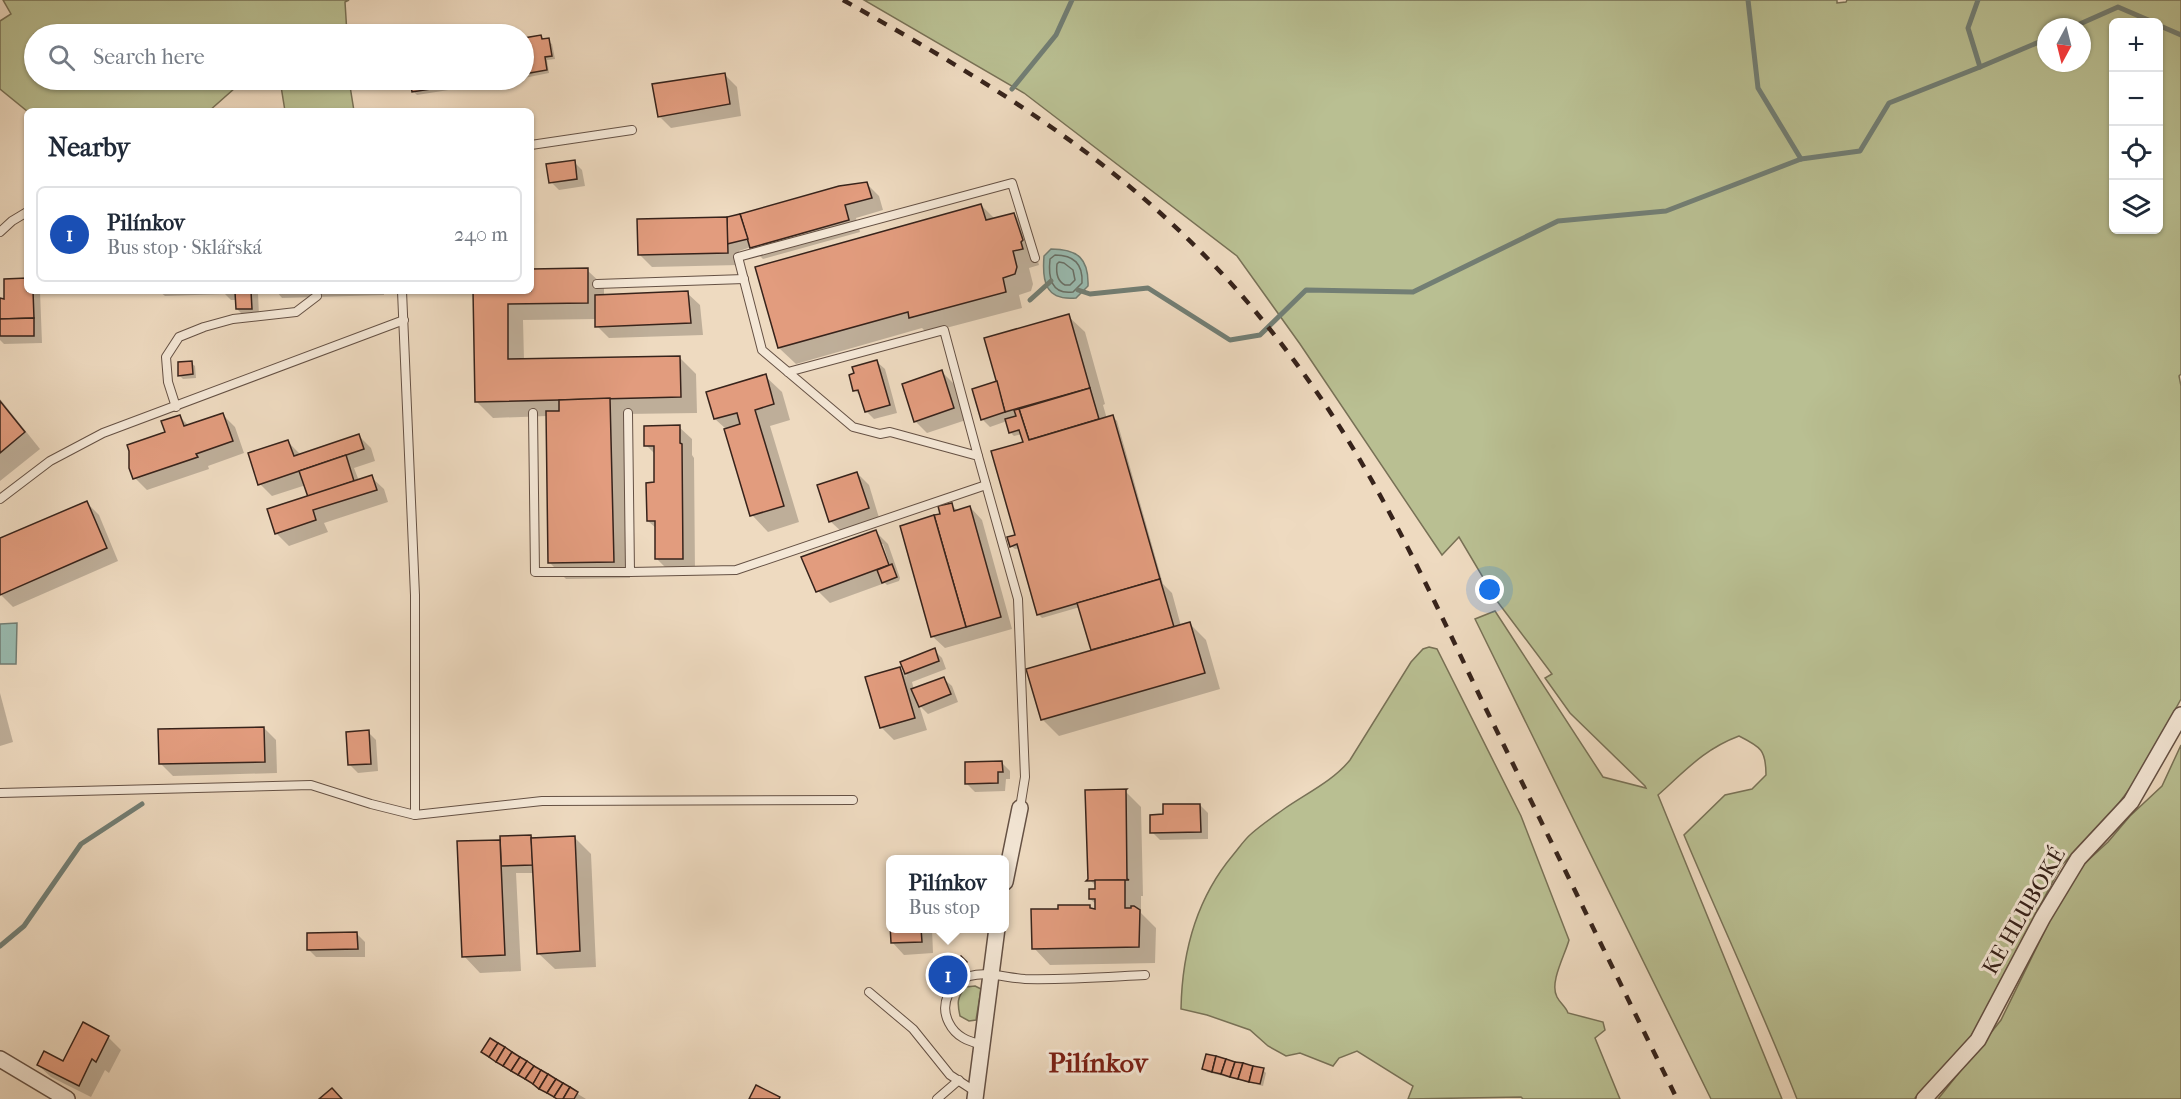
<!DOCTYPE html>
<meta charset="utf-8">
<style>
body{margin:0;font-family:"IM FELL French Canon",serif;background:#f6f6f7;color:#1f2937}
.controls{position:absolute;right:18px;top:18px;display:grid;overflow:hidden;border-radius:9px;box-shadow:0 2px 4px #0004}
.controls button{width:54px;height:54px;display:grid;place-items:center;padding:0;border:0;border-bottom:2px solid #e0e1e3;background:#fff;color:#1f2937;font:30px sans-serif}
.compass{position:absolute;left:2037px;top:18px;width:54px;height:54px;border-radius:50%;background:#fff;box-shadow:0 2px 4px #0004;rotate:187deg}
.you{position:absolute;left:1490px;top:590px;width:21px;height:21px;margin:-15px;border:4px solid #fff;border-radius:50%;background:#1a73e8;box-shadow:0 0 0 9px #1a73e833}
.badge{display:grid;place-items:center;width:39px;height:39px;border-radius:50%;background:#8f2418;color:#fff;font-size:20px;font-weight:700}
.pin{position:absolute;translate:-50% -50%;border:3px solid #fff;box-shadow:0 2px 6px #0006}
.popup{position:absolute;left:886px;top:855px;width:123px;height:78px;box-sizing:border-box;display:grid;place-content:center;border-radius:9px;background:#fff;filter:drop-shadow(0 2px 4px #0005);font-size:20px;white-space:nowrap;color:#747a83}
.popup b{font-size:22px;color:#1f2937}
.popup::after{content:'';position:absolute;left:50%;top:100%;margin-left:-12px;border:12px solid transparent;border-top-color:#fff}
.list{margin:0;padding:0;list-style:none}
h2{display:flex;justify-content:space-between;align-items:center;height:78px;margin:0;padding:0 24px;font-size:26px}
h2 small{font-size:20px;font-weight:400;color:#747a83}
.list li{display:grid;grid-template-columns:39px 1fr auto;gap:18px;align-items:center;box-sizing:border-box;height:96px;margin:0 12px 12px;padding:0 12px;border:2px solid #e0e1e3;border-radius:9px}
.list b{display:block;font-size:22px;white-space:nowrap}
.list p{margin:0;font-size:20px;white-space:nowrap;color:#747a83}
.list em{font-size:20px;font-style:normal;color:#747a83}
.icon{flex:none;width:33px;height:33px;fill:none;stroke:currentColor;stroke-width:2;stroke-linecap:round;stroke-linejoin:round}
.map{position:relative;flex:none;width:2181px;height:1099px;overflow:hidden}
.search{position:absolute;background:#fff;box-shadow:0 2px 4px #0004;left:24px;top:24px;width:510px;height:66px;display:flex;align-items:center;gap:15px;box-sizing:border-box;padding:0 21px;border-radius:33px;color:#747a83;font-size:22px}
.panel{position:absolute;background:#fff;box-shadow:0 2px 4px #0004;left:24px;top:108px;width:510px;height:186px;border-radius:9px}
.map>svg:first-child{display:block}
.green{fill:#b9bf92;stroke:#787156;stroke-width:1.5;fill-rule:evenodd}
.water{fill:#99bbb0;stroke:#727e74;stroke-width:1.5}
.shadow{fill:#0003;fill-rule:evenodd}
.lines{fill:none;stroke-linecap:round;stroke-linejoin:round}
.shore{stroke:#686f66;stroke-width:1.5}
.stream{stroke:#727e74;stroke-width:5}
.building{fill:#e29c7e;stroke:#37231b;stroke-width:1.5}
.lane-casing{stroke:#655144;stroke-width:10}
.street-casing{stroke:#655144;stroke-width:18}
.lane{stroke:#f4e7d6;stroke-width:8}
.street{stroke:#f4e7d6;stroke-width:15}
.rail{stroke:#37231b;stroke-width:4.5;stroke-dasharray:10 10;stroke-linecap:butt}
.labels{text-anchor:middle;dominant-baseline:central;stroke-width:6;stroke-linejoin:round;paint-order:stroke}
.street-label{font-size:22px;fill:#37231b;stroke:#f4e7d6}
.district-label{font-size:28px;font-weight:bold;fill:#7a1f14;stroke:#f4e7d6}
</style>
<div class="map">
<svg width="2181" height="1099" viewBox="0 0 2181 1099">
<rect width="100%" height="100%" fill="#eedac0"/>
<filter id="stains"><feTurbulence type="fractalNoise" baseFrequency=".00333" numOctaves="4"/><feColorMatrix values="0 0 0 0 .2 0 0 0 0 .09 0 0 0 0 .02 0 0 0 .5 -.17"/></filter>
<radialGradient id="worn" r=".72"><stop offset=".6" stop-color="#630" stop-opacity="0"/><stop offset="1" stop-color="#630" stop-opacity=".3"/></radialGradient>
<!-- green -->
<g class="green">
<path d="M3,0H349L345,2L347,34H34V80H244L209,111H27L0,89V21L11,14Z"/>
<path d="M864,0H1837V3L1846,2L1847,0H2181V374L2179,376L2181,386V699L2137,779L2116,807L2061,866L1998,986L1986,1012L1970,1038L1950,1063L1914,1099H1797C1762,1010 1721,923 1684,835L1725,795L1752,789L1766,775C1766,750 1761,747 1739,736C1704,749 1685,771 1658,795L1782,1099H1711L1475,619L1495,611L1603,777L1646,788L1645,786L1570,713L1545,678L1552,674L1497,601L1459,537L1442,555L1300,344L1237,256L1024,93ZM2114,22H2158V230H2114ZM2046,27H2082V63H2046Z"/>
<path d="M280,80H349L354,111H285Z"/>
<path d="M1429,647L1437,649L1521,816L1569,940C1565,955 1549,983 1557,997C1560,1003 1566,1007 1568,1013L1603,1022L1605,1030L1595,1038L1620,1099H1523L1521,1097L1408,1099L1413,1086L1357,1051L1339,1058L1333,1066L1300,1053L1286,1056L1268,1046L1250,1030L1207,1015L1181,1009C1182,952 1196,899 1233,855C1239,848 1244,840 1251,834C1261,825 1273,817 1284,809C1307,793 1333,781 1350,760L1411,662L1423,649Z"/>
<path d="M2181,745V1099H1938L2001,1020L2053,914L2074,879L2085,863L2108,842L2130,816L2162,786Z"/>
<path d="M975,986L981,989L976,1020L969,1021L960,1016C957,1003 957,997 966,987Z"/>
</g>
<!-- water -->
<g class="water">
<path d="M1051,249C1078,249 1089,259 1088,286L1076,298C1045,301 1042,281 1044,256Z"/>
<path d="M17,623L16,664H0V624Z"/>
</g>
<!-- shadow -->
<g class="shadow">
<path d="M485,27L489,34H456V31Z"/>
<path d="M540,37L552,44L555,59L547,60L549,73L524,78V40Z"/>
<path d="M724,74L737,87L741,116L671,128L659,116Z"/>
<path d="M412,80H512L417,95L414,92Z"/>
<path d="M574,162L582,170L585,186L559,190L551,182Z"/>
<path d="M867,184L879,196L883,210L856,218L860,232L763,259L751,247L739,251V265L652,267L639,254L726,219Z"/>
<path d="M981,205L995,219L1014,214L1030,231L1039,265L1029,268L1033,284L1031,291L1019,295L1022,308L927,333L922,328L796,364L779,348Z"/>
<path d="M587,270L604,286V296L687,293L700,305L703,335L609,338L597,326V319L523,320L524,360L679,357L696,374L697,413L626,414L630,578L566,579L550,563L547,416L493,418L476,401L475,291H531V271Z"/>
<path d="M27,280V291H40L42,343L4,344L0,340V300H5Z"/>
<path d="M44,291H384V295L282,298L277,292L258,293L259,316L245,317L237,309V300H231L225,294L165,296L160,292L47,294Z"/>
<path d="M1068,316L1085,332L1105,404L1103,405L1107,419L1113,417L1117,421L1163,584L1172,593L1181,626L1190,624L1206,640L1220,689L1059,736L1042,719L1094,651L1080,607L1042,618L1038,614L1020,548L1015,549L1011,546L1017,536L1025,443L1022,434L1014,436L1011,433L1007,421L990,427L982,419L998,382Z"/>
<path d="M877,362L885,369L897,413L874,419L866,411L862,398L855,390Z"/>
<path d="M191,363L195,366L196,378L183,379L180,376Z"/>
<path d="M942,372L954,384L966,420L927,433L915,421Z"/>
<path d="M765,376L782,392L790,420L770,426L799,522L768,532L752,515L726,429L715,419Z"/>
<path d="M0,399L40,449L0,481Z"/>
<path d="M223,415L235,427L244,453L208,466L209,469L147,490L135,478L179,416L189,426Z"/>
<path d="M679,427L692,439V455L694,458L695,571H669L657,559V529L648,521L656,484V455L646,445Z"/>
<path d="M359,436L371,448L375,461L354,468L359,481L371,477L384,489L388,502L324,523L328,532L289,546L276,533L310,497L306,485L272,496L260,484L288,442L301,455Z"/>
<path d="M857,473L869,485L880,521L843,533L830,521Z"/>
<path d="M87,503L99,515L118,561L13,607L0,594V539Z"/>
<path d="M951,505L958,511L970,507L982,520L1012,629L945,648L932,636L942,515Z"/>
<path d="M875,531L888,544L900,578L899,581L887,585L885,583L830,603L818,591ZM879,544H883L892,572L890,573Z"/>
<path d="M934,650L942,658L946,669L912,682L914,690L944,679L952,686L958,702L928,714L919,705L927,730L894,740L882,728L867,678L900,669L907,677L902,663Z"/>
<path d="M0,693L13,742L0,746Z"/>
<path d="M264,728L276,740L277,773L173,776L160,763Z"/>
<path d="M368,732L376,740L378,771L358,773L350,765Z"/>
<path d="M1002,763L1010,771V779H1006L1005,791L975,792L967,784Z"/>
<path d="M1125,791L1141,807L1143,896H1141V913L1156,928L1155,963L1050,965L1034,948L1059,911L1089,906L1097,910V905L1090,899L1096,891V886L1090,880Z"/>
<path d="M1200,805L1208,813V839L1160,840L1152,832L1164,816Z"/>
<path d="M531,837L533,839L574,837L591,854L596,967L555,969L538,953L534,873H516L521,971L480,973L464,956L458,843L501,841Z"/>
<path d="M892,928H932L933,953L904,955L892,942Z"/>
<path d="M357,934L365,942V957H316L308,949Z"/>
<path d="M961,958L969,967L957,977L949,968Z"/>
<path d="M83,1024L108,1037L121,1050L109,1073L105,1070L91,1097L51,1077L38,1065L64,1063Z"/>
<path d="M490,1040L586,1099H557L486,1056L483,1052Z"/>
<path d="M1204,1068L1263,1070L1266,1073L1263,1086L1207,1072Z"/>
</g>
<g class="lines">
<!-- shore -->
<g class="shore">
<path d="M1055,255C1074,255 1083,264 1082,283L1073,292C1051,295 1048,277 1050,259Z"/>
<path d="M1059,262L1064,263L1073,270L1075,280L1070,285H1065C1057,281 1056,272 1057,264Z"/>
</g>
<!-- stream -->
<g class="stream">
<path d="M1748,0L1758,88L1801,159"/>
<path d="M1978,0L1968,28L1980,67"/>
<path d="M2158,25L2181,35"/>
<path d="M2073,27L2118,7L2153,22"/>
<path d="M1012,89L1056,35L1072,0"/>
<path d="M1078,290L1090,294L1148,288L1230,340L1260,335L1306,290L1413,292L1558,221L1666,211L1801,159L1860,151L1889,103L1980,67L2046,39"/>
<path d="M1030,300L1051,281"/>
<path d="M0,946L24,926L81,844L142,804"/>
</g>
</g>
<!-- building -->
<g class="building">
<path d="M485,26L487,34H455L454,30Z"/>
<path d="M541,35L542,39L549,38L552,56L545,57L547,70L524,74V38Z"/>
<path d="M725,73L730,104L658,117L652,84Z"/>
<path d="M410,80H490L412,92Z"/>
<path d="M575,160L577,179L549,183L546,164Z"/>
<path d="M867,182L872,198L845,205L849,220L750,248L740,214L839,186Z"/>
<path d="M981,204L986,220L1014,213L1023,240L1021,242L1023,249L1013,251L1017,267L1015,274L1003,278L1006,292L909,318L908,312L778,348L755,267Z"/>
<path d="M740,214L748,239L727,244V217Z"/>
<path d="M727,217L728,253L638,255L637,219Z"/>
<path d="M588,268V303L508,304V359L680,356L681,397L475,402L473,291H531V269Z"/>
<path d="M27,278V291H33L34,318L0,319V298L4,299V279Z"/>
<path d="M221,291H251L252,309H236L235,292L221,293Z"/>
<path d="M688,291L691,323L595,327V295Z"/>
<path d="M1069,314L1090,388L1005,412L984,338Z"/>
<path d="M34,318V336H0V319Z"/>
<path d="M877,360L890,405L865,412L858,390L853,391L849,375L854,373L852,367Z"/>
<path d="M192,361L193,374L178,376V362Z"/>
<path d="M942,370L954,408L914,422L902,384Z"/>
<path d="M766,374L774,404L755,410L784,506L750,516L724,429L740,424L737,413L714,419L706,392Z"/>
<path d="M997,381L1005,412L981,420L972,389Z"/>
<path d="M1090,388L1099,419L1029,440L1019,409Z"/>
<path d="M610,398L614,562L548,563L546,411H559V400Z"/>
<path d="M0,401L25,432L0,453Z"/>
<path d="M1019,409L1029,440L1113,415L1160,579L1037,615L1017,544L1010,547L1007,537L1015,535L991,451L1023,442L1019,430L1009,433L1005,419L1016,416L1014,410Z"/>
<path d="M223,413L233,441L196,454L198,457L133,479L129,468V451L127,445L165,432L161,421L180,415L184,426Z"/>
<path d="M680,425V443L682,444L683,559H655V521H647L646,483L654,482V446H644V426Z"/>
<path d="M359,434L364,449L258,485L248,453L288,440L294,456Z"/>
<path d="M346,455L354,481L308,497L299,471Z"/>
<path d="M857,472L869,508L829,522L817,485Z"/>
<path d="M372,475L377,490L313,510L316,520L275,534L267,509Z"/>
<path d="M87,501L107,548L0,595V538Z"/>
<path d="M952,503L954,511L970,506L1001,617L966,627L934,515L940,514L938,506Z"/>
<path d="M934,515L966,627L931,637L900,526Z"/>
<path d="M876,530L889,565L816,592L801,557Z"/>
<path d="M892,564L897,577L882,583L877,570Z"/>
<path d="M1160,579L1174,627L1091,650L1077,603Z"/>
<path d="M1190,622L1205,673L1041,720L1026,669Z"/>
<path d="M935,648L939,661L905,674L900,662Z"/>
<path d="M900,667L915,718L880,728L865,677Z"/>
<path d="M944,677L951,694L919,707L911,689Z"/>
<path d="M264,727L265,762L159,764L158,729Z"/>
<path d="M369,730L371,764L348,765L346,732Z"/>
<path d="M1002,761L1003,772H998V783L965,784V762Z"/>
<path d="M1127,789L1126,790L1127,879L1129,880L1086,881L1088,879L1085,790Z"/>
<path d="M1163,804H1200L1201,832L1150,833V815L1163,814Z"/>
<path d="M531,835L533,865L501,866L500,836Z"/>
<path d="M575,836L580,951L537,954L531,838Z"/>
<path d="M500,840L505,955L462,957L457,841Z"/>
<path d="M1095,880H1125V908H1131V906H1134L1140,910L1139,947L1032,949L1031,909H1058V905H1090V908L1095,909V899H1089V889H1095Z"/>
<path d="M888,887H891V928H921L922,942L891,943Z"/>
<path d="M357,932L358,949L307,950V933Z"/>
<path d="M961,956L967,962L953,974L947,968Z"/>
<path d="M83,1022L109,1036L96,1062L92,1059L79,1086L37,1065L44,1051L63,1061Z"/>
<path d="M490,1038L498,1043L489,1057L481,1052Z"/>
<path d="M498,1043L505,1047L496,1062L489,1057Z"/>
<path d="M505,1047L512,1052L503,1066L496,1062Z"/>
<path d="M512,1052L520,1057L511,1071L503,1066Z"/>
<path d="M1206,1054L1216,1056L1212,1072L1202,1069Z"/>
<path d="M1216,1056L1226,1059L1221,1074L1212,1072Z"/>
<path d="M520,1057L527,1061L518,1075L511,1071Z"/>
<path d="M1226,1059L1235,1062L1230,1077L1221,1074Z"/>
<path d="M527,1061L534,1066L525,1079L518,1075Z"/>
<path d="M1235,1062L1243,1063L1238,1079L1230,1077Z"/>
<path d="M1243,1063L1253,1066L1249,1082L1238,1079Z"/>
<path d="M534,1066L541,1070L533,1084L525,1079Z"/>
<path d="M1253,1066L1264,1068L1260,1084L1249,1082Z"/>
<path d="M541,1070L548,1074L539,1089L533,1084Z"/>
<path d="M548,1074L556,1079L547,1093L539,1089Z"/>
<path d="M556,1079L563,1083L554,1097L547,1093Z"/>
<path d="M563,1083L570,1087L563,1099H557L554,1097Z"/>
<path d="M756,1085L780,1097L779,1099H749Z"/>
<path d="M570,1087L578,1092L574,1099H563Z"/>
<path d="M332,1088L342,1099H319Z"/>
</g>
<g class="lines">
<!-- lane casing -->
<g class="lane-casing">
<g id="lane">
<path d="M531,145L632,130"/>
<path d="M0,232L12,221L27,212"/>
<path d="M597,284L744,279"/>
<path d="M402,291L415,595V815"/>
<path d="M788,372L944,330L978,456"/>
<path d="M176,407L168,382L166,357L179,337L204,327L233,319L296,312L317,296"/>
<path d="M533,413L535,572H630"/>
<path d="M628,413L630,572L736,570L986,485"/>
<path d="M0,499L50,461L103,433L404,320"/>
<path d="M0,793L311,785L371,804L415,815L542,801L853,800"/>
<path d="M1020,808L1025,777L1018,599L978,456L890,432L880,434L853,427L762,350L738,257L1012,183L1035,258"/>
<path d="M869,992L913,1029L950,1075L976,1092"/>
<path d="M982,1045C968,1041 956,1037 949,1023C939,1004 950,982 970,976C987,971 1007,978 1025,979C1064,980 1105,977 1145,975"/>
<path d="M937,1099L959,1080"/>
</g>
</g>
<!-- street casing -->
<g class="street-casing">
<g id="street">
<path d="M1005,882L1020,808"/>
<path d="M0,1059L67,1099"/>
<path d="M975,1099L997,928"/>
<path d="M1924,1099L1978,1040L2043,917L2078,859L2131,802L2181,715"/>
</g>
</g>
<!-- lane -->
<use href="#lane" class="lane"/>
<!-- street -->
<use href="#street" class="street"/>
<!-- rail -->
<path class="rail" d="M843,0C968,70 1095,145 1197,248C1239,289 1277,336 1311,384C1382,484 1433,599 1486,709C1550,839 1613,969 1677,1099"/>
</g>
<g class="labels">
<!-- street labels -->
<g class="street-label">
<text transform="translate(2024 911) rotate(-60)">KE HLUBOKÉ</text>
</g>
<!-- district labels -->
<g class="district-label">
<text x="1098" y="1062">Pilínkov</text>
</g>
</g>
<rect width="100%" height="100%" filter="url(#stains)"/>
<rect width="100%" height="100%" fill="url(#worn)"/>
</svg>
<div class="controls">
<button>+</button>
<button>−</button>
<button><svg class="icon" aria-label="locate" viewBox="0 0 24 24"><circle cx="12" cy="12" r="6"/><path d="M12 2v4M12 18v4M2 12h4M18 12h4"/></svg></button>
<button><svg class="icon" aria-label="layers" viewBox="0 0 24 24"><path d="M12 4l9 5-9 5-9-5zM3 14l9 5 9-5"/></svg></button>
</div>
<svg class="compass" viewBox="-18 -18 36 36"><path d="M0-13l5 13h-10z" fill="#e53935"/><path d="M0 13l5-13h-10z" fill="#747a83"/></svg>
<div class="you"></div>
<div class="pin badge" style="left:948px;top:975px;background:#1a4fb4">1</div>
<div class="popup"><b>Pilínkov</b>Bus stop</div>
<div class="search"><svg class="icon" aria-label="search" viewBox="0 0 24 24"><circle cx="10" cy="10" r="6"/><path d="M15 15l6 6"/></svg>Search here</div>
<section class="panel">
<h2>Nearby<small></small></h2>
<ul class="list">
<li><span class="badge" style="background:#1a4fb4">1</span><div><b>Pilínkov</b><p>Bus stop · Sklářská</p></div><em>240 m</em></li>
</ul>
</section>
</div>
